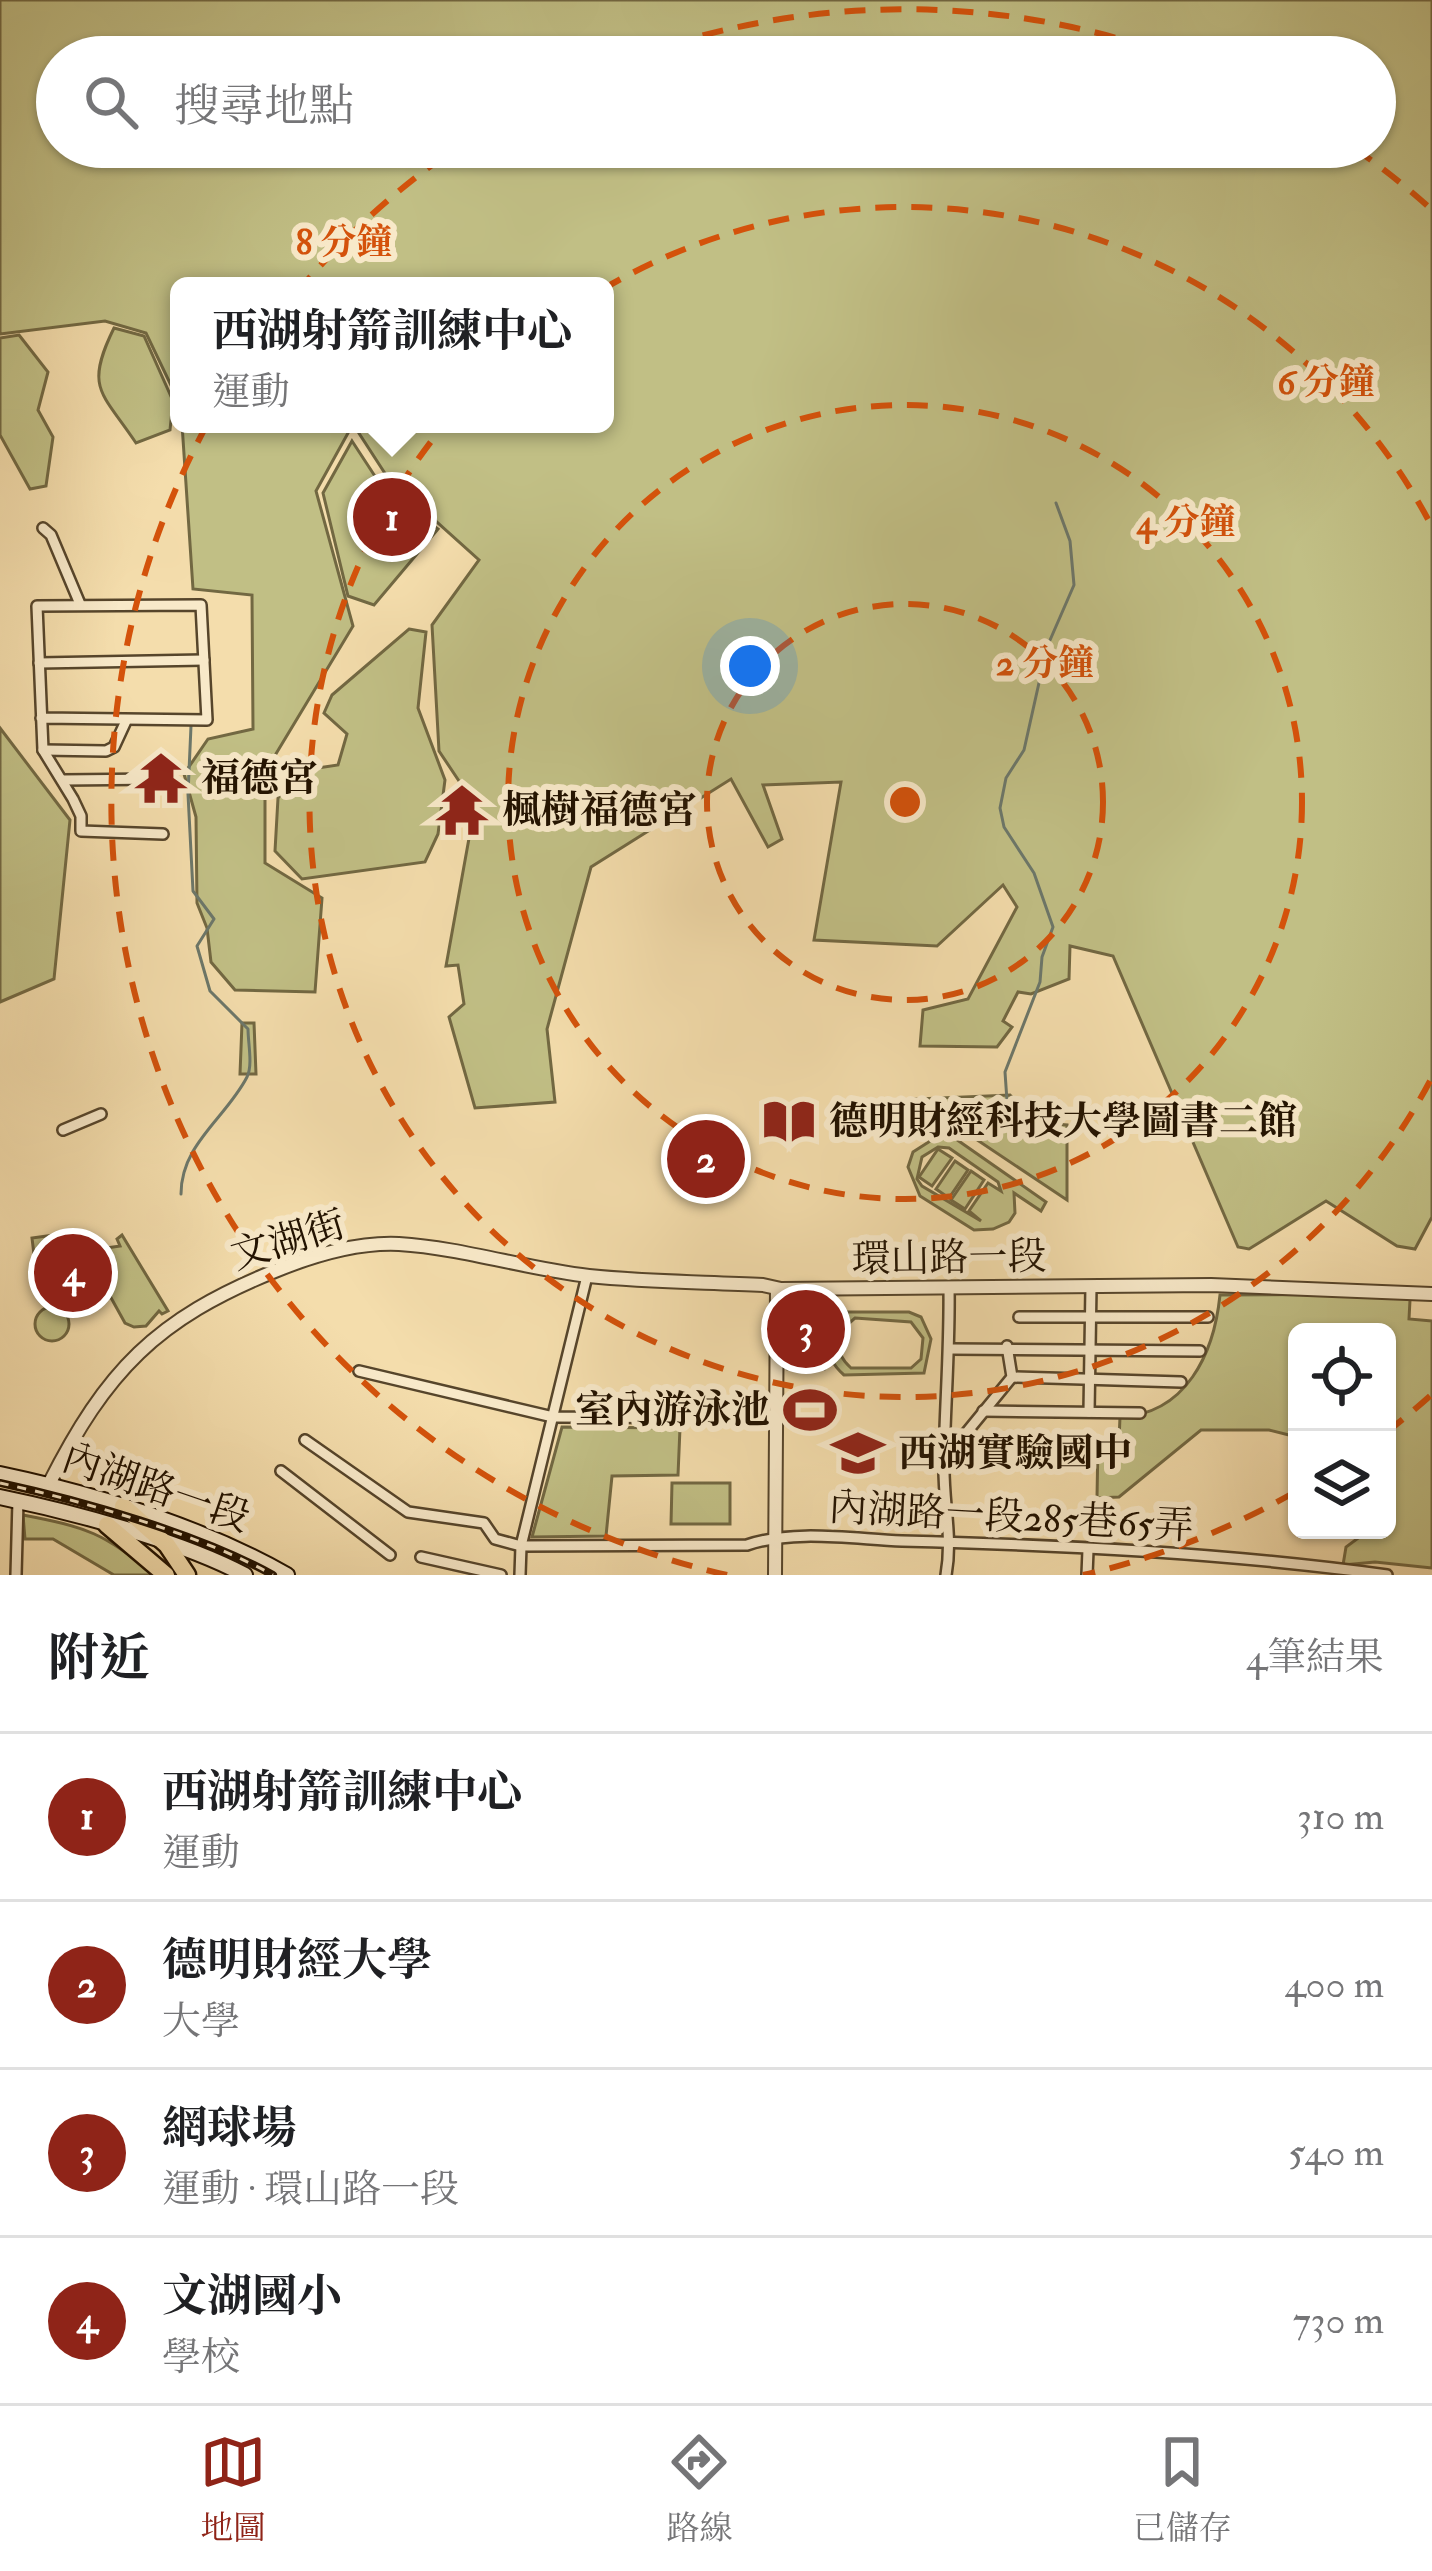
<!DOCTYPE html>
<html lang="zh-TW">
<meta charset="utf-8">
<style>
body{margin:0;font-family:"IM FELL Double Pica","Noto Serif TC",serif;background:#f6f6f6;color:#202124}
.controls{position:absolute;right:36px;bottom:36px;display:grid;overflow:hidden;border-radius:18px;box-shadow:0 3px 9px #0004}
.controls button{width:108px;height:108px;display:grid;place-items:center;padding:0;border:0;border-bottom:3px solid #e0e0e0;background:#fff;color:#202124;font:60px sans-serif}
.you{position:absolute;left:750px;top:666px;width:42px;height:42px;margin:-30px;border:9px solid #fff;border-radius:50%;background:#1a73e8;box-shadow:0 0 0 18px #1a73e833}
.badge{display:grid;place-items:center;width:78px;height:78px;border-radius:50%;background:#8f2418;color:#fff;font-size:39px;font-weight:700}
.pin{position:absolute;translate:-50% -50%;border:6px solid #fff;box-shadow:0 3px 12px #0006}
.popup{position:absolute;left:170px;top:277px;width:444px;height:156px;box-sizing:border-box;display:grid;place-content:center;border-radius:18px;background:#fff;filter:drop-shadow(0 3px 9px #0005);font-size:39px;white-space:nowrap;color:#757577}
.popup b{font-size:45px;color:#202124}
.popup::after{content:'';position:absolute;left:50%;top:100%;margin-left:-24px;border:24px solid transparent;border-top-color:#fff}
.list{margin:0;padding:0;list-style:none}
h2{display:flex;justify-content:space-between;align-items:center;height:156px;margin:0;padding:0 48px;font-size:51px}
h2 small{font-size:39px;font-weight:400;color:#757577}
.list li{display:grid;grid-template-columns:78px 1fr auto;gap:36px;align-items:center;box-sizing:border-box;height:168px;padding:0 48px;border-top:3px solid #e0e0e0}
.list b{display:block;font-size:45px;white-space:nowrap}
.list p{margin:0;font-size:39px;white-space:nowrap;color:#757577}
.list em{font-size:39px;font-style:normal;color:#757577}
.icon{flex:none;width:66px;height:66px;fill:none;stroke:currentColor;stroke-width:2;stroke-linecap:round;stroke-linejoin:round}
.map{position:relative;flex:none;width:1432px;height:1575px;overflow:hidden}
.search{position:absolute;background:#fff;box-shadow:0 3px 9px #0004;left:36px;right:36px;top:36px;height:132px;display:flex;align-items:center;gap:30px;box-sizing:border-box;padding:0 42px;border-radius:66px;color:#757577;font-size:45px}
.sheet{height:828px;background:#fff}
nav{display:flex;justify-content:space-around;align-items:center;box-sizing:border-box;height:168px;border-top:3px solid #e0e0e0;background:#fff;font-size:33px;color:#757577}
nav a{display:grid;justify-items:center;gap:6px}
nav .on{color:#8f2418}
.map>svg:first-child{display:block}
.green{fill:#c1bf85;stroke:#726842;stroke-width:3;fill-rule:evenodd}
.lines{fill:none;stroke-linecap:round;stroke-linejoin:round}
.stream{stroke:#6c776a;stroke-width:3}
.minor-casing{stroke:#56452b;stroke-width:14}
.tertiary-casing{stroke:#56452b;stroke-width:16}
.secondary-casing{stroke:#221200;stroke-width:18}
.trunk-casing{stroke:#221200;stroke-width:21}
.minor{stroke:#f8e9c9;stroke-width:9}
.tertiary{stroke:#f8e9c9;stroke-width:12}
.secondary{stroke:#f8e9c9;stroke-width:14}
.trunk{stroke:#f4ddac;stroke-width:16}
.rail-casing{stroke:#221200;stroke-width:8}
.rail{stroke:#f8e9c9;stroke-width:3;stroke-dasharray:9;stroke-linecap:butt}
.ring{fill:none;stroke:#d4520b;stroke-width:6;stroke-dasharray:21 15}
.labels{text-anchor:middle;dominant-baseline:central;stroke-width:12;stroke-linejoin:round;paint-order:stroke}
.poi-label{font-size:39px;font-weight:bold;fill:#221200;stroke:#f8e9c9;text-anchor:start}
.street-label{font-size:39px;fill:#221200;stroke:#f8e9c9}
.centre{fill:#d4520b;stroke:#f8e9c9;stroke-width:6}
.ring-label{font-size:36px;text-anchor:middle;font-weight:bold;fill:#d4520b;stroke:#f8e9c9;stroke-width:12;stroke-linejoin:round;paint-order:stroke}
</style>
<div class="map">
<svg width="1432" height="1575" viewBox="0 0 1432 1575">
<rect width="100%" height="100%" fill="#f4ddac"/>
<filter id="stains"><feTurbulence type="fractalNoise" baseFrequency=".00167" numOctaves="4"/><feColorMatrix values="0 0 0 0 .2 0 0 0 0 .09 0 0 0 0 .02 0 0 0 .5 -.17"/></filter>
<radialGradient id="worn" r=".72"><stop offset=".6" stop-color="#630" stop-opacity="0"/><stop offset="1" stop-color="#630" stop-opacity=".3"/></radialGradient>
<!-- green -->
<g class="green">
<path d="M0,0H1432V1217L1415,1249L1397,1246L1326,1201L1249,1249L1238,1247L1113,956L1070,946L1069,979L1031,994L1018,992L1003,1021L1012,1027L997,1047L920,1046L923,1010L968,999L1017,907L1003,885L937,946L814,940L841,782L763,785L782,839L768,847L731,779L591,867L547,1029L555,1102L475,1108L449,1017L464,1004L458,965L446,966L475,805L439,751L432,625L479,560L388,478L353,424H605V286H179V402L146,333L105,321L0,334ZM57,57H1375V147H57Z"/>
<path d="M114,328L144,336L173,401L170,430L136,443C102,392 84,389 114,328Z"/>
<path d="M19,335L48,372L38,410L53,437L46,486L30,489L0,435V338Z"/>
<path d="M182,424H353L316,491L353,626L265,772V863L322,898L315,992L235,990L211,962L207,928L197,903L196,817L184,774L208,739L253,729L252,595L193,589Z"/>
<path d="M352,441L384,490L438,529L374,605L348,596L323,493Z"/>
<path d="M409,629L426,632L418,708L445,780L438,834L425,862L302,879L275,851L278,798L298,771L338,765L347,734L324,713L332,695Z"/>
<path d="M0,728L70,820L54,979L0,1002Z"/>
<path d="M242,1023H254L256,1074H240Z"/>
<path d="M1010,1095L1038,1123L1067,1125V1200L916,1099Z"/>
<path d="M910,1107L1046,1202L1041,1211L1014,1193L1015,1213L1009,1222L993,1229L974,1230L920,1196L908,1167L913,1152L935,1138L897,1111ZM938,1147L949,1148L998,1182L1001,1191L988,1183L969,1211L981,1221L922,1186L917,1179L922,1157Z"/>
<path d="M938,1149L952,1158L932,1186L919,1177Z"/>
<path d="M955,1161L968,1170L949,1198L936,1189Z"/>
<path d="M971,1171L984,1180L965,1209L951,1200Z"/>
<path d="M76,1232L80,1257L35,1263L32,1238Z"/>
<path d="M122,1235L168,1311L162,1314L159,1311L146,1326L134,1327L125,1323L94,1267L99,1249L120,1246L117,1239Z"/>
<path d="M1393,1294L1410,1300L1409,1319L1432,1321V1568L1375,1562L1343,1565L1346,1547L1369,1530H1387V1332H1297V1437L1269,1430H1201L1119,1497L1097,1498L1098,1442L1119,1441L1120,1417C1186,1414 1214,1354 1220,1295Z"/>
<circle cx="52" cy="1324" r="17"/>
<rect x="789" y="1309" width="35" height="39"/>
<path d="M848,1312H909L921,1317L931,1339L924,1373L844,1375C821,1355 824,1329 848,1312ZM855,1318L911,1322L923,1338L921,1359L911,1368H851C832,1351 836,1333 855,1318Z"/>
<path d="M788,1353H825L824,1369H788Z"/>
<path d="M562,1427L680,1428L678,1475L612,1476L606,1536L532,1537Z"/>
<path d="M672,1483H730V1524H671Z"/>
<path d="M23,1515C86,1527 105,1533 154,1575H114L53,1539H25Z"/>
</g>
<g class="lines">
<!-- stream -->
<g class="stream">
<path d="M1056,503L1070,541L1074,585L1047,647L1024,750L1006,778L1000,808L1004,827L1034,873L1053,927L1042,957L1040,982L1005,1072L1007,1101L1061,1141"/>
<path d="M181,1194C181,1144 226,1118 247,1077C253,1065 248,1043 248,1029L210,991L197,946L214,919L193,891L188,794L191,726"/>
</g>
<!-- minor casing -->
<g class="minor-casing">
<g id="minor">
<path d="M43,528L51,535L80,604"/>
<path d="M39,663L204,660"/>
<path d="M41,718L207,720L201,605L37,606L43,750L73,799L81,816V831L163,834"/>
<path d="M43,750L106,751L114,747L126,721"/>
<path d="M63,780L160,779"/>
<path d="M63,1130L101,1114"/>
<path d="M1019,1317H1208"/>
<path d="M951,1349L1200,1351"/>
<path d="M359,1371L553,1417L774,1418"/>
<path d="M1012,1377L1181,1382"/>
<path d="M983,1411L1140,1413"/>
<path d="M1089,1412L1091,1286"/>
<path d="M305,1440L408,1512L484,1523L495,1539L521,1546L747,1545C795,1529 852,1539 902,1541C1064,1545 1226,1553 1387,1575"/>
<path d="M957,1442L1071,1444"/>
<path d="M944,1460L1012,1377L1007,1346"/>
<path d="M281,1471L390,1555"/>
<path d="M421,1557L501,1575"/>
<path d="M16,1575L18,1501"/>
<path d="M520,1575L521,1546L587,1276"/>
<path d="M946,1575C953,1537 943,1502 944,1464C945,1404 950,1346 949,1287"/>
<path d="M1087,1575L1088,1550"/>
</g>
</g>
<!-- tertiary casing -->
<g class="tertiary-casing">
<g id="tertiary">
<path d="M49,1484C106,1371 156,1319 275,1271C314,1255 357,1242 399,1244C463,1248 526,1269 589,1276C647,1282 706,1282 763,1285L781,1289L1211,1285L1432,1294"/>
<path d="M775,1575L777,1289"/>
</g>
</g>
<!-- secondary casing -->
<g class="secondary-casing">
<g id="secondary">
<path d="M0,1474C100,1495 198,1525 287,1575"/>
<path d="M0,1497C73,1512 181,1541 245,1575"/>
</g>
</g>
<!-- trunk casing -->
<g class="trunk-casing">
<g id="trunk">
<path d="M123,1506L167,1545L187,1575"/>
<path d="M107,1525L166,1575"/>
</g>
</g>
<!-- minor -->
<use href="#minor" class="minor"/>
<!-- tertiary -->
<use href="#tertiary" class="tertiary"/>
<!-- secondary -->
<use href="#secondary" class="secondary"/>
<!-- trunk -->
<use href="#trunk" class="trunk"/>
<!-- rail casing -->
<g class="rail-casing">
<path id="rail" d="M0,1483C83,1501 199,1534 273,1575"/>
</g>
<!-- rail -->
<use href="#rail" class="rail"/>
</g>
<!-- distance rings -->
<g class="ring">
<circle cx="905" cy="802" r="198"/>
<circle cx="905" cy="802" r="397"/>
<path d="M1430 1081A595 595 0 1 1 1430 523"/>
<path d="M1430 1396A793 793 0 0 1 1388 1431M1295 1492A793 793 0 0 1 1083 1575M727 1575A793 793 0 0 1 456 148M634 57A793 793 0 0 1 1176 57M1354 148A793 793 0 0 1 1430 208"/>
</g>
<!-- icons -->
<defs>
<g id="temple-bare" transform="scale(4.14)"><path d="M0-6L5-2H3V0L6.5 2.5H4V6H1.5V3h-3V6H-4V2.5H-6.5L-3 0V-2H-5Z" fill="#8f2418" stroke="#f8e9c9" stroke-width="2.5" paint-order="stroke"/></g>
<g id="library-bare" transform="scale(4.14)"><path d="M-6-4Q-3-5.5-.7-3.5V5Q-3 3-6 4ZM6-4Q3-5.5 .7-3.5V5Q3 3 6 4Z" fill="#8f2418" stroke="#f8e9c9" stroke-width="2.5" paint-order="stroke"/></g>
<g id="stadium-bare" transform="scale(4.14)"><path d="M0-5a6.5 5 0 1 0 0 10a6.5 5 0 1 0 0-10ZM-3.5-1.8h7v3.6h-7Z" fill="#8f2418" stroke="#f8e9c9" stroke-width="2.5" paint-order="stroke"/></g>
<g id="school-bare" transform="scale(4.14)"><path d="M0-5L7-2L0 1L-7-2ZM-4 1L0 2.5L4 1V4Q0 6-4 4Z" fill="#8f2418" stroke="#f8e9c9" stroke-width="2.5" paint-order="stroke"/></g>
</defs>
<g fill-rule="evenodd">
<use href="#temple-bare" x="161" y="778"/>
<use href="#temple-bare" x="462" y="810"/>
<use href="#library-bare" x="789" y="1121"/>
<use href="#stadium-bare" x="810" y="1410"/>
<use href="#school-bare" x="858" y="1453"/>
</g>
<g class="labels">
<!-- poi labels -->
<g class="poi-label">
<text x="201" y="778">福德宮</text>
<text x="502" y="810">楓樹福德宮</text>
<text x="829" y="1121">德明財經科技大學圖書二館</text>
<text x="770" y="1410" text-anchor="end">室內游泳池</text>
<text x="898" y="1453">西湖實驗國中</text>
</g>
<!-- street labels -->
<g class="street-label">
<text transform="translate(288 1240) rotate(-17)">文湖街</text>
<text transform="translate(949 1258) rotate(-1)">環山路一段</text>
<text transform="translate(156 1488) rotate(19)">內湖路一段</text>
<text transform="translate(1011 1517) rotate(3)">內湖路一段285巷65弄</text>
</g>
</g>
<circle cx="905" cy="802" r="18" class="centre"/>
<g class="ring-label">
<text x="344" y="254">8 分鐘</text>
<text x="1326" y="394">6 分鐘</text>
<text x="1186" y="534">4 分鐘</text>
<text x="1045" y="675">2 分鐘</text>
</g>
<rect width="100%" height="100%" filter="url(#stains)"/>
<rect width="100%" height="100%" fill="url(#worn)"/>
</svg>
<div class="controls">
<button><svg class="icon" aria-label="locate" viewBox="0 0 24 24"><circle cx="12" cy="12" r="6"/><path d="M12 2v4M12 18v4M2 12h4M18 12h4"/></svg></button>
<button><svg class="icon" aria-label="layers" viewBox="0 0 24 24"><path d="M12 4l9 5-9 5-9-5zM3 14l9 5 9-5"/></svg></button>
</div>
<div class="you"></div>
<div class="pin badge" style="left:392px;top:517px">1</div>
<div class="popup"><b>西湖射箭訓練中心</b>運動</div>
<div class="pin badge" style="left:706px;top:1159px">2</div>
<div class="pin badge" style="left:806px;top:1329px">3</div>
<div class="pin badge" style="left:73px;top:1273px">4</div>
<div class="search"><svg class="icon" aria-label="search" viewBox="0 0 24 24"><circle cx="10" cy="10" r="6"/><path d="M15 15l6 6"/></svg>搜尋地點</div>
</div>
<section class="sheet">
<h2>附近<small>4筆結果</small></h2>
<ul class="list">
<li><span class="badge">1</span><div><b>西湖射箭訓練中心</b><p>運動</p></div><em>310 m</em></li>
<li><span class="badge">2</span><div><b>德明財經大學</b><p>大學</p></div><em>400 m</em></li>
<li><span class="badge">3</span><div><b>網球場</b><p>運動 · 環山路一段</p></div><em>540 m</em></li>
<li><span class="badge">4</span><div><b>文湖國小</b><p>學校</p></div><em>730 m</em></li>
</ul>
</section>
<nav>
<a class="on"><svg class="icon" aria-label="map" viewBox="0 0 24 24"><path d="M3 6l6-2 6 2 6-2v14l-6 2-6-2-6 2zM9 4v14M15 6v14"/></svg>地圖</a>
<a><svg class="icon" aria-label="directions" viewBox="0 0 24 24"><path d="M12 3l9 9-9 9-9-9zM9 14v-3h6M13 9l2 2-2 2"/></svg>路線</a>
<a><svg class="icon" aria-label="saved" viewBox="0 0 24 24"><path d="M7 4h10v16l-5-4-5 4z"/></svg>已儲存</a>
</nav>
